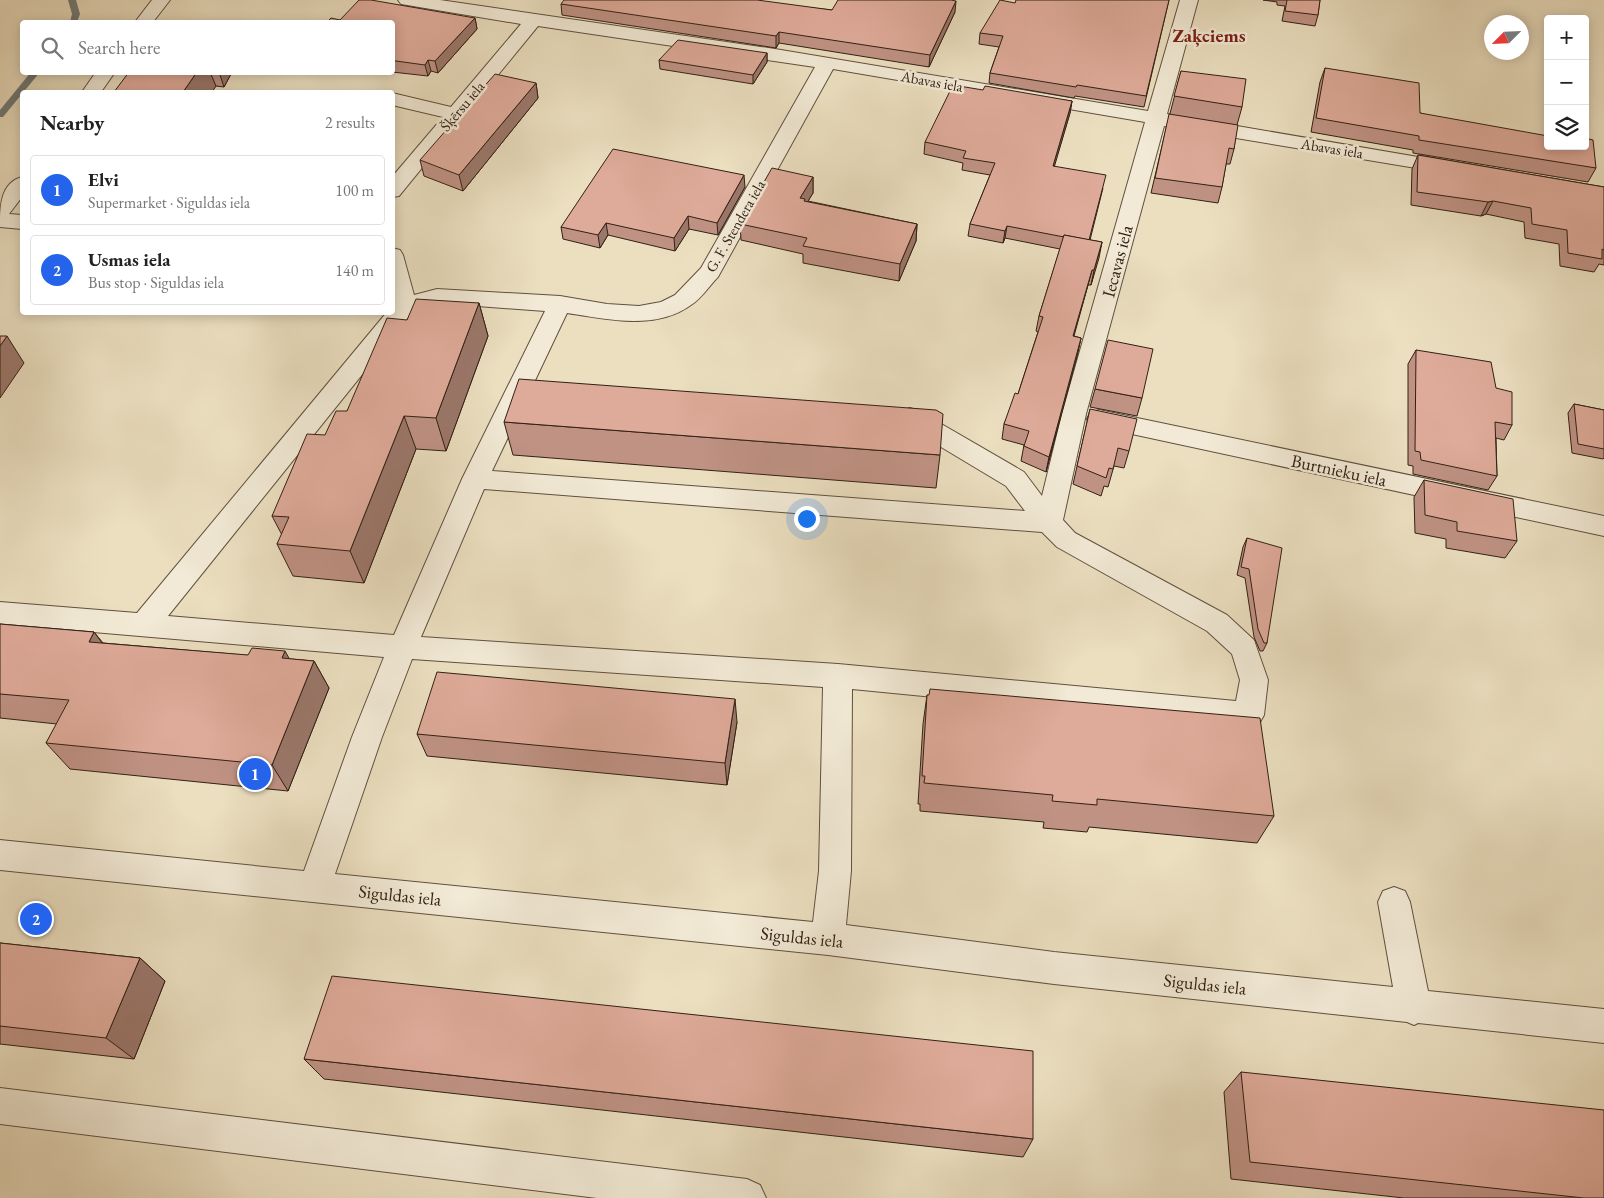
<!DOCTYPE html>
<meta charset="utf-8">
<style>
body{margin:0;font-family:"EB Garamond",serif;background:#f6f6f6;color:#222}
.controls{position:absolute;right:15px;top:15px;display:grid;overflow:hidden;border-radius:5px;box-shadow:0 2px 12px #0003}
.controls button{width:45px;height:45px;display:grid;place-items:center;padding:0;border:0;border-bottom:1px solid #e0e0e0;background:#fff;color:#222;font:25px sans-serif}
.compass{position:absolute;left:1484px;top:15px;width:45px;height:45px;border-radius:50%;background:#fff;box-shadow:0 2px 12px #0003;rotate:246deg}
.you{position:absolute;left:806px;top:518px;width:18px;height:18px;margin:-12px;border:4px solid #fff;border-radius:50%;background:#1a73e8;box-shadow:0 0 0 8px #1a73e833}
.badge{display:grid;place-items:center;width:32px;height:32px;border-radius:50%;background:#2563eb;color:#fff;font-size:16px;font-weight:700}
.pin{position:absolute;translate:-50% -50%;border:2px solid #fff;box-shadow:0 1px 5px #0006}
.list{margin:0;padding:0;list-style:none}
h2{display:flex;justify-content:space-between;align-items:center;height:65px;margin:0;padding:0 20px;font-size:21px}
h2 small{font-size:16px;font-weight:400;color:#767676}
.list li{display:grid;grid-template-columns:32px 1fr auto;gap:15px;align-items:center;box-sizing:border-box;height:70px;margin:0 10px 10px;padding:0 10px;border:1px solid #e0e0e0;border-radius:5px}
.list b{display:block;font-size:19px;white-space:nowrap}
.list p{margin:0;font-size:16px;white-space:nowrap;color:#767676}
.list em{font-size:16px;font-style:normal;color:#767676}
.icon{flex:none;width:28px;height:28px;fill:none;stroke:currentColor;stroke-width:2;stroke-linecap:round;stroke-linejoin:round}
.map{position:relative;flex:none;width:1604px;height:1198px;overflow:hidden}
.search{position:absolute;background:#fff;box-shadow:0 2px 12px #0003;left:20px;top:20px;width:375px;height:55px;display:flex;align-items:center;gap:12px;box-sizing:border-box;padding:0 18px;border-radius:5px;color:#767676;font-size:19px}
.panel{position:absolute;background:#fff;box-shadow:0 2px 12px #0003;left:20px;top:90px;width:375px;height:225px;border-radius:5px}
.map>svg:first-child{display:block}
.lines{fill:none;stroke-linecap:round;stroke-linejoin:round}
.stream{fill:#727c79;fill-rule:evenodd}
.minor-casing{stroke:#60503f;stroke-width:2}
.minor{fill:#f2ead6;fill-rule:evenodd}
.wall{fill:#bf9284;stroke:#322014}
.shaded-wall{fill:#9b776b;stroke:#322014}
.building{fill:#deaa99;stroke:#322014}
.labels{text-anchor:middle;dominant-baseline:central;stroke-width:5;stroke-linejoin:round;paint-order:stroke}
.far-street-label{font-size:15px;fill:#322014;stroke:#f2ead6}
.street-label{font-size:18px;fill:#322014;stroke:#f2ead6}
.far-district-label{font-size:19px;font-weight:bold;fill:#7a1f14;stroke:#f2ead6}
</style>
<div class="map">
<svg width="1604" height="1198" viewBox="0 0 1604 1198">
<rect width="100%" height="100%" fill="#ebdfc0"/>
<filter id="stains"><feTurbulence type="fractalNoise" baseFrequency=".004" numOctaves="4"/><feColorMatrix values="0 0 0 0 .2 0 0 0 0 .09 0 0 0 0 .02 0 0 0 .5 -.17"/></filter>
<radialGradient id="worn" r=".72"><stop offset=".6" stop-color="#630" stop-opacity="0"/><stop offset="1" stop-color="#630" stop-opacity=".3"/></radialGradient>
<g class="lines">
<!-- stream -->
<g class="stream">
<path d="M68,0H76L80,14L77,22H70L72,14Z"/>
<path d="M31,72H40L3,117H0V110Z"/>
</g>
<!-- minor casing -->
<g class="minor-casing">
<g id="minor">
<path d="M152,0H170L153,22H135Z"/>
<path d="M398,0H440L775,49L1148,111L1180,0H1198L1167,114L1459,164L1462,168L1459,172L1452,174L1164,126L1086,414L1063,520L1075,533L1227,615L1254,640L1268,680L1264,715L1259,724L1249,728L852,689L851,871L846,925L1054,952L1393,987L1378,902L1383,891L1394,887L1405,891L1410,902L1428,991L1604,1009V1043L1418,1023L1414,1025L1407,1022L1054,984L828,955L0,870V840L304,871L352,737L384,657L0,624V602L137,613L387,312H392L394,304L392,248L400,250L403,255L414,295L437,289L560,296L607,304L639,306L661,302L675,295L701,268L815,67L538,26L399,196L392,197V177L443,117L392,105V93L451,107L521,24L401,4ZM833,69L1145,122L1062,414L1042,496L1024,472L919,411L910,408L901,411L898,417L901,423L1006,486L1025,511L492,471L567,313C607,319 655,331 691,305C702,298 709,286 718,277ZM437,303L545,311L462,479L394,635L168,616L414,310ZM484,489L1042,532L1057,547L1207,631L1232,654L1240,680L1236,701L838,664L421,637ZM412,659L823,687L819,871L813,922L335,874L382,737Z"/>
<path d="M96,72H115L101,92H82Z"/>
<path d="M22,177V197L9,214L22,215V229L0,227C0,207 0,183 22,177Z"/>
<path d="M1099,410L1604,516V536L1090,425L1087,419L1090,413Z"/>
<path d="M0,1088L747,1179L760,1185L766,1198H597L0,1124Z"/>
</g>
</g>
<!-- minor -->
<use href="#minor" class="minor"/>
</g>
<!-- wall -->
<g class="wall">
<path d="M1169,0L1144,107L1075,96L1074,98L989,83L990,73L999,47L979,44L980,33L1015,3Z"/>
<path d="M1263,0H1320L1318,15L1315,26L1282,21L1285,6L1277,5V2Z"/>
<path d="M561,4L803,7L832,10L955,12L929,67L779,43L776,48L562,15Z"/>
<path d="M475,18L477,29L438,73L431,71L428,76L392,72V22L340,20Z"/>
<path d="M767,53V62L753,84L660,69L659,60Z"/>
<path d="M1325,68L1420,113L1596,168L1588,182L1413,153V150L1311,132L1320,82Z"/>
<path d="M1181,71L1242,107L1237,125L1234,149L1230,164H1226L1222,187L1218,203L1151,193L1166,129Z"/>
<path d="M129,72H232L224,87L216,86Z"/>
<path d="M536,83L538,98L463,191L424,176L420,160Z"/>
<path d="M983,90L1072,101L1070,113L1054,166L1103,188L1090,240L1102,242L1091,285H1088L1074,336L1081,338L1046,472L1021,461L1024,445L1002,439L1004,424L1018,394L1038,332L1036,331L1039,316L1060,249L1005,238L1003,243L968,236L970,224L990,175L962,170L963,163L924,154L925,142Z"/>
<path d="M1418,155L1604,187V265L1599,264L1594,272L1560,266L1559,244L1525,238L1524,222L1486,214L1481,216L1411,205L1412,169Z"/>
<path d="M813,177V193L808,201L917,224L916,241L899,281L803,263V254L741,240L740,224Z"/>
<path d="M745,187L718,235L689,229L675,251L608,235L600,248L563,239L561,227Z"/>
<path d="M479,303L488,336L446,451L416,449L364,583L293,576L277,544L282,535L272,516L347,411L407,320Z"/>
<path d="M1416,350L1496,388L1512,425L1504,440L1496,438L1497,476L1488,490L1413,474V466L1408,465V364Z"/>
<path d="M1095,389L1142,398L1137,416L1090,407Z"/>
<path d="M1574,404L1604,410V458L1603,459L1572,453L1568,413Z"/>
<path d="M1090,409L1129,451L1124,468L1114,466L1108,487L1104,486L1101,496L1073,484Z"/>
<path d="M504,422L940,455L936,488L513,455Z"/>
<path d="M1424,480L1517,541L1505,558L1446,548V539L1415,533L1414,497Z"/>
<path d="M1247,538L1267,643L1263,651H1260L1254,637L1245,578L1237,575L1243,547Z"/>
<path d="M0,624L94,632L103,643L314,661L329,688L288,791L70,769L46,743L57,724L0,718Z"/>
<path d="M927,695L1274,816L1257,843L1089,827L1087,832L1043,828L1044,822L920,811V804H918L923,724Z"/>
<path d="M737,722L727,785L427,756L417,734Z"/>
<path d="M0,943L140,958L165,981L134,1059L0,1044Z"/>
<path d="M304,1059L1033,1139L1023,1157L324,1079Z"/>
<path d="M1241,1072L1604,1198H1404L1231,1179L1224,1092Z"/>
</g>
<!-- shaded-wall -->
<g class="shaded-wall">
<path d="M956,1L955,12L929,67L930,55Z"/>
<path d="M475,18L477,29L438,73L435,61Z"/>
<path d="M779,32V43L776,48V36Z"/>
<path d="M767,53V62L753,84V75Z"/>
<path d="M428,60L431,71L428,76L425,65Z"/>
<path d="M197,72H210L216,86L212,92H183Z"/>
<path d="M219,72H232L224,87Z"/>
<path d="M536,83L538,98L463,191L459,175Z"/>
<path d="M1072,101L1070,113L1051,178L1053,166Z"/>
<path d="M744,175L745,187L718,235L717,223Z"/>
<path d="M813,177V193L805,206L800,198Z"/>
<path d="M1493,201L1486,214L1481,216L1488,202Z"/>
<path d="M688,216L689,229L675,251L674,238Z"/>
<path d="M606,223L608,235L600,248L598,235Z"/>
<path d="M917,224L916,241L899,281L900,264Z"/>
<path d="M1007,226L1005,238L1003,243L1005,231Z"/>
<path d="M1102,242L1099,258L1091,285L1094,270Z"/>
<path d="M1092,270L1088,285L1069,351L1073,336Z"/>
<path d="M479,303L488,336L446,451L436,418Z"/>
<path d="M7,336L24,363L0,398V346Z"/>
<path d="M1081,338L1078,353L1046,472L1049,457Z"/>
<path d="M404,416L416,449L364,583L350,551Z"/>
<path d="M94,632L115,660L89,642Z"/>
<path d="M285,651L300,678L282,658Z"/>
<path d="M314,661L329,688L288,791L272,765Z"/>
<path d="M735,699L737,722L727,785L725,763Z"/>
<path d="M140,958L165,981L134,1059L106,1038Z"/>
</g>
<!-- building -->
<g class="building">
<path d="M359,0H371L475,18L435,61L428,60L425,65L396,61H392V22H327L331,18L340,20Z"/>
<path d="M564,0H757L832,10L838,0H951L956,1L930,55L779,32L776,36L561,4Z"/>
<path d="M1000,0L1015,3L1016,0H1169L1146,96L1077,85L1076,87L990,73L1003,36L980,33Z"/>
<path d="M1287,0H1320L1318,15L1285,11Z"/>
<path d="M678,40L767,53L753,75L659,60Z"/>
<path d="M1325,68L1419,83L1420,113L1548,136V146H1585V138L1593,140L1596,168L1419,140V136L1316,118Z"/>
<path d="M1181,71L1246,79L1242,107L1174,96Z"/>
<path d="M129,72H197L183,92H114Z"/>
<path d="M495,74L536,83L459,175L420,160Z"/>
<path d="M953,85L983,90L985,86L1072,101L1053,166L1106,175L1089,240L1064,235V237L1007,226L1005,231L970,224L995,163L963,158L966,151L925,142Z"/>
<path d="M1169,114L1238,125L1234,149L1229,148L1222,187L1155,178Z"/>
<path d="M613,149L744,175L717,223L688,216L674,238L606,223L598,235L561,227Z"/>
<path d="M1418,155L1604,187V250L1602,249V259L1568,253L1567,230L1532,224L1531,208L1493,201L1488,202L1417,192Z"/>
<path d="M772,168L813,177L800,198L805,199L804,201L917,224L900,264L803,246L807,238L740,224Z"/>
<path d="M1064,235L1102,242L1094,270H1092L1073,336L1081,338L1049,457L1024,446L1029,431L1004,424L1015,393L1018,394L1043,317L1039,316Z"/>
<path d="M416,299L479,303L436,418L404,416L350,551L277,544L289,517L272,516L307,434L325,435L336,411H347L387,318L407,320Z"/>
<path d="M0,336H7L0,346Z"/>
<path d="M1108,340L1153,349L1142,398L1095,389Z"/>
<path d="M1416,350L1491,362L1496,388L1512,392V425L1495,422L1497,476L1421,460L1420,452L1415,451Z"/>
<path d="M519,379L936,410L943,414L940,455L504,422Z"/>
<path d="M1574,404L1604,410V449L1578,444Z"/>
<path d="M1090,409L1137,419L1129,451L1118,448L1113,469L1109,468L1106,478L1077,466Z"/>
<path d="M1424,480L1513,499L1517,541L1457,531V522L1425,515Z"/>
<path d="M1247,538L1282,548L1267,643H1264L1258,629L1249,569L1241,567Z"/>
<path d="M0,624L94,632L89,642L248,655L252,648L285,651L282,658L314,661L272,765L46,743L69,700L0,694Z"/>
<path d="M437,672L735,699L725,763L417,734Z"/>
<path d="M930,689L1260,718L1274,816L1097,799V805L1052,801L1053,795L924,783L925,776H922L927,695H929Z"/>
<path d="M0,943L140,958L106,1038L0,1026Z"/>
<path d="M332,976L1033,1051V1139L304,1059Z"/>
<path d="M1241,1072L1604,1110V1198H1584L1250,1162Z"/>
</g>
<g class="labels">
<!-- far-street labels -->
<g class="far-street-label">
<text transform="translate(932 81) rotate(10)">Abavas iela</text>
<text transform="translate(462 106) rotate(-50)">Šķērsu iela</text>
<text transform="translate(1332 148) rotate(9)">Abavas iela</text>
<text transform="translate(735 226) rotate(-60)">G. F. Stendera iela</text>
</g>
<!-- street labels -->
<g class="street-label">
<text transform="translate(1117 261) rotate(-75)">Iecavas iela</text>
<text transform="translate(1339 470) rotate(12)">Burtnieku iela</text>
<text transform="translate(400 895) rotate(6)">Siguldas iela</text>
<text transform="translate(802 937) rotate(6)">Siguldas iela</text>
<text transform="translate(1205 984) rotate(6)">Siguldas iela</text>
</g>
<!-- far-district labels -->
<g class="far-district-label">
<text x="1209" y="35">Zaķciems</text>
</g>
</g>
<rect width="100%" height="100%" filter="url(#stains)"/>
<rect width="100%" height="100%" fill="url(#worn)"/>
</svg>
<div class="controls">
<button>+</button>
<button>−</button>
<button><svg class="icon" aria-label="layers" viewBox="0 0 24 24"><path d="M12 4l9 5-9 5-9-5zM3 14l9 5 9-5"/></svg></button>
</div>
<svg class="compass" viewBox="-18 -18 36 36"><path d="M0-13l5 13h-10z" fill="#e53935"/><path d="M0 13l5-13h-10z" fill="#767676"/></svg>
<div class="you"></div>
<div class="pin badge" style="left:255px;top:774px">1</div>
<div class="pin badge" style="left:36px;top:919px">2</div>
<div class="search"><svg class="icon" aria-label="search" viewBox="0 0 24 24"><circle cx="10" cy="10" r="6"/><path d="M15 15l6 6"/></svg>Search here</div>
<section class="panel">
<h2>Nearby<small>2 results</small></h2>
<ul class="list">
<li><span class="badge">1</span><div><b>Elvi</b><p>Supermarket · Siguldas iela</p></div><em>100 m</em></li>
<li><span class="badge">2</span><div><b>Usmas iela</b><p>Bus stop · Siguldas iela</p></div><em>140 m</em></li>
</ul>
</section>
</div>
